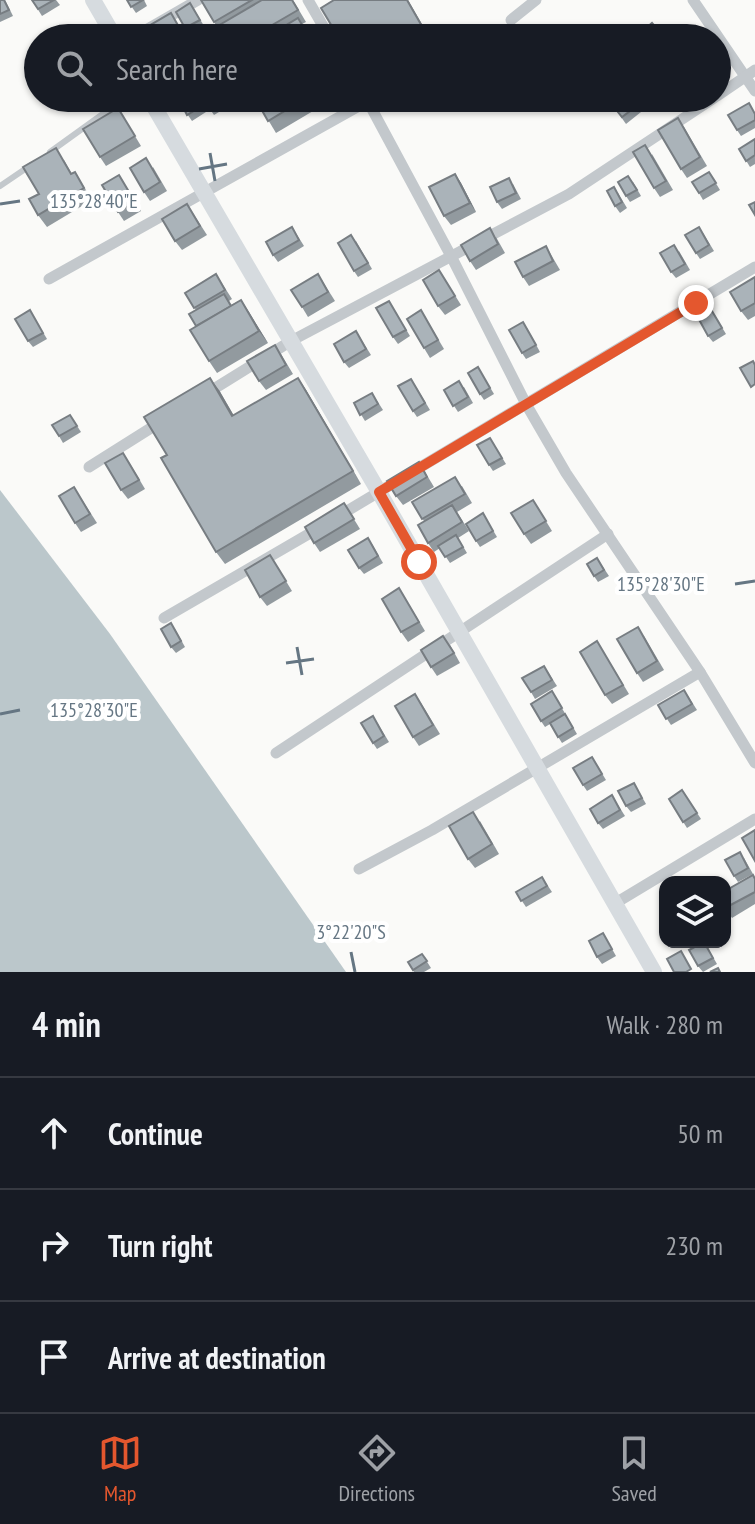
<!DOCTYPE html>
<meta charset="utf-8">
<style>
body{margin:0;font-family:"PT Sans Narrow",sans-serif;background:#242831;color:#f1f3f6}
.controls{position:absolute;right:24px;bottom:24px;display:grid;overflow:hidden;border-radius:16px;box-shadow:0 2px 6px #0004}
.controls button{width:72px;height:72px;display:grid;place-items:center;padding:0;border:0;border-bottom:2px solid #363941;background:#171b24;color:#f1f3f6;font:40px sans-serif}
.stop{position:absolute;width:24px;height:24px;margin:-18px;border:6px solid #e4572e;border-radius:50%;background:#fff}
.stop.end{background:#e4572e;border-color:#fff;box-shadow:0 2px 8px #0008}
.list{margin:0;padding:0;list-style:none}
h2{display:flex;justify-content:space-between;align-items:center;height:104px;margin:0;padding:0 32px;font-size:34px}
h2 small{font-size:26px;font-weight:400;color:#9ea1a6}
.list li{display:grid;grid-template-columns:52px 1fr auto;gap:24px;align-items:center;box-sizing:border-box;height:112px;padding:0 32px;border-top:2px solid #363941}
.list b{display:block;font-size:30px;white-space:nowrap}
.list em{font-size:26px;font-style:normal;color:#9ea1a6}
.icon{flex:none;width:44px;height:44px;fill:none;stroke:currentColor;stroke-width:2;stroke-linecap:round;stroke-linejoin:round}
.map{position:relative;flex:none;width:755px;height:972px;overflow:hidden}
.search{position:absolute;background:#171b24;box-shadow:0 2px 6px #0004;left:24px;right:24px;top:24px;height:88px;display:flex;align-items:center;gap:20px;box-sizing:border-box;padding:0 28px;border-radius:44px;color:#9ea1a6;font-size:30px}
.sheet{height:440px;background:#171b24}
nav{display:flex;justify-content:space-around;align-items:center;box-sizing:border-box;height:112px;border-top:2px solid #363941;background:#171b24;font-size:22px;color:#9ea1a6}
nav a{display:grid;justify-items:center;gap:4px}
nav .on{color:#e4572e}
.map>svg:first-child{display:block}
.water{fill:#bbc7cb}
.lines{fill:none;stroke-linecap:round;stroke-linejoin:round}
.lane{stroke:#c3c8cc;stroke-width:6}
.street{stroke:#c3c8cc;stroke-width:11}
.secondary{stroke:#d6dbdf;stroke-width:16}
.wall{fill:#929a9f}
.shaded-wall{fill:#777d82}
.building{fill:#aab3b9;stroke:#777d82;stroke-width:2}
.route{stroke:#e4572e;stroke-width:10}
.ticks{fill:none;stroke:#657683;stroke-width:3}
.ticks-label{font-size:20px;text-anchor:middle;fill:#657683;stroke:#fff;stroke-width:8;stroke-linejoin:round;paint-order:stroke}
</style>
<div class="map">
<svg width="755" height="972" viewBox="0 0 755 972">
<rect width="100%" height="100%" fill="#fafaf8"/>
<!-- water -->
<path class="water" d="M0,490L110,634L346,972H0Z"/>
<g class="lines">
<!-- lane -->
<g class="lane">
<path d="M50,152L125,98"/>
<path d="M0,186L31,165"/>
</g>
<!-- street -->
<g class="street">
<path d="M308,0L330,38"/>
<path d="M693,0L755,91"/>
<path d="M511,20L536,0"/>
<path d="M132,38L198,0"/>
<path d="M717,96L755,70"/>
<path d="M366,98L451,256L526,404L566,473L700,672L755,763"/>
<path d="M49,279L368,101"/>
<path d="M204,395L291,341L569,194L714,98"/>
<path d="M89,467L162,421"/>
<path d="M337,517L755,267"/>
<path d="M164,618L319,528"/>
<path d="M276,753L608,534"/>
<path d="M359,869L432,830L700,672"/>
<path d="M614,904L755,819"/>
</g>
<!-- secondary -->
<g class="secondary">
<path d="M93,0L115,38"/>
<path d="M149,98L379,492L654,972"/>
</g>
</g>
<!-- wall -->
<g class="wall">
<path d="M0,0H5L13,16L0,22Z"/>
<path d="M32,0H56L60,5L42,16Z"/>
<path d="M127,0H144L147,6L136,13Z"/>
<path d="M201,0H293L306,22L302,24L311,38H222L217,27Z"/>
<path d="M194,9L204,26L190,34L185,28Z"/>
<path d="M171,98H197L206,112L192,121L181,105L177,107Z"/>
<path d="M205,98H231L234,103L214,115L203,99Z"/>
<path d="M255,98H335L276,133Z"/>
<path d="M642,102L646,108L626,124L614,107Z"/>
<path d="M749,103L755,113V128L741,136L737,130Z"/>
<path d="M118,108L141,146L106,166L100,157Z"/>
<path d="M684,127L707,166L687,178L681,169Z"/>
<path d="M755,139V164L750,167L739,149Z"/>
<path d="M652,154L673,190L660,197L654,188Z"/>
<path d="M64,160L72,174L75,172L92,200L47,227L38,215L39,194Z"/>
<path d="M153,167L167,191L150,201L144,192Z"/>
<path d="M709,172L720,190L703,200L699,193Z"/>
<path d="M455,174L461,183L476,212L451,225L444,216Z"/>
<path d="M119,175L141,211L124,221L118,212Z"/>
<path d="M633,182L641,196L630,202L626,196Z"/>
<path d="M513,184L521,199L502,209L497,202Z"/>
<path d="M618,193L627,208L620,213L615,206Z"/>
<path d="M187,204L207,235L182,250L175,241Z"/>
<path d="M292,227L304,246L278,262L273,255Z"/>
<path d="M703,233L714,251L700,259L696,253Z"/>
<path d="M496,237L505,253L476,270L470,261Z"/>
<path d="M356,241L372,269L358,277L354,271Z"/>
<path d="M546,246L560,270L529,286L523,277Z"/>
<path d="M679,251L690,270L676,278L671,272Z"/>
<path d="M439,270L461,305L445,315L438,306Z"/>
<path d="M216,274L232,299L229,301L231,305L241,300L268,343L217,373L209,361L196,310L185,293Z"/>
<path d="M318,274L335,301L308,317L302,307Z"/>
<path d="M755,277V316L748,320L741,311Z"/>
<path d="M389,301L410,336L398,344L393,337Z"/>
<path d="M709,306L726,334L713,342L708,336Z"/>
<path d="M421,310L444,349L430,358L424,348Z"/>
<path d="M34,317L47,339L33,347L28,341Z"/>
<path d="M527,328L540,352L526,359L522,353Z"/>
<path d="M356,331L371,355L349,368L344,362Z"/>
<path d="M281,354L293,374L266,390L259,381Z"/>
<path d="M478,367L494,394L484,400L480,394Z"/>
<path d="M298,378L306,390L361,484L225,564L216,552L167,455L219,390L234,416Z"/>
<path d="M415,385L430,410L417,417L413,411Z"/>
<path d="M464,387L473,403L458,412L444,390Z"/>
<path d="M372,393L383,410L365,421L354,403Z"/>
<path d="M70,415L81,432L63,443L59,436Z"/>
<path d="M490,438L506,464L493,471L489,465Z"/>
<path d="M129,462L145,489L128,499L121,490Z"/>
<path d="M419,462L434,487L403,505L396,496Z"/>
<path d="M462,486L472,503L457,512L469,531L458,538L467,553L450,563L440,548L434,552L428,543L424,521L412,502Z"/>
<path d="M74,487L97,523L81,532L75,523Z"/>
<path d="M533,500L552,531L531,544L524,534Z"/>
<path d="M344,503L360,529L320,552L314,543Z"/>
<path d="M487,520L497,537L480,547L476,541Z"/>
<path d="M372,544L383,563L364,574L359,568Z"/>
<path d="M270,555L292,591L267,606L260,597Z"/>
<path d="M597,558L609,576L598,582L594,576Z"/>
<path d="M399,588L425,631L408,642L401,632Z"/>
<path d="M175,629L185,647L176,653L171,647Z"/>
<path d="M644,636L664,670L643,682L637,673Z"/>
<path d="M597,641L629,694L612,704L605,695Z"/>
<path d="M450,645L460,663L437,676L431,667Z"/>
<path d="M548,672L557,686L535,699L531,692Z"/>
<path d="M688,696L697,710L671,725L658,705Z"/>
<path d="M556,698L577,734L562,743L550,724L545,727L541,721Z"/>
<path d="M421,703L440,734L419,746L413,737Z"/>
<path d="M373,716L389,742L377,749L373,743Z"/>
<path d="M592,757L606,780L587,791L583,785Z"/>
<path d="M634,783L646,804L631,812L626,806Z"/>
<path d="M682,790L701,819L687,828L669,799Z"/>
<path d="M616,802L625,816L603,829L598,823Z"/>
<path d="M480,821L499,854L475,868L468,859Z"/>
<path d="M744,858L753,874L738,882L734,876Z"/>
<path d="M542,877L552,892L526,907L516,892Z"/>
<path d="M755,878V904L732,918L725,908Z"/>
<path d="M607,940L616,956L602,964L597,957Z"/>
<path d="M696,942H711L706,945L717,964L703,972L698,966V945Z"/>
<path d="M422,954L431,968L424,972H414L408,962Z"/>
</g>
<!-- shaded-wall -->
<g class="shaded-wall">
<path d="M407,0H408L430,38H429Z"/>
<path d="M455,174L461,183L476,212L470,203Z"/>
<path d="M241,300L249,312L268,343L259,331Z"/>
<path d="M210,378L219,390L241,428L232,416Z"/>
<path d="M298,378L306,390L361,484L353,471Z"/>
</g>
<!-- building -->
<g class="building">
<path d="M0,0H4L9,10L0,14Z"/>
<path d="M32,0H54L38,9Z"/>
<path d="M127,0H143L131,7Z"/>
<path d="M201,0H252L214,22Z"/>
<path d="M262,0H292L298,10L250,38H222L216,27Z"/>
<path d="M334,0H407L427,35L421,38H339L321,8Z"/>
<path d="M190,3L200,20L185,28L176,12Z"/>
<path d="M171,13L184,36L181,38H146L142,30Z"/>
<path d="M298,18L310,38H265Z"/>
<path d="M652,23L665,38H638L637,36Z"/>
<path d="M190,98H197L202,106L187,115L181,103Z"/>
<path d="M205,98H228L209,109L203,99Z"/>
<path d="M255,98H306L268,121Z"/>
<path d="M626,98H639L642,102L622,117L614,107Z"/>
<path d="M749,103L755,114V120L737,130L728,115Z"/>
<path d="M118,108L135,136L100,157L83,129Z"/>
<path d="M678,118L700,157L681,169L658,130Z"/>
<path d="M755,139V155L746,161L739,149Z"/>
<path d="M645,145L666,181L654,188L633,152Z"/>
<path d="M56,148L71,174L75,172L84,188L38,215L29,199L39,194L23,167Z"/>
<path d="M146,158L160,182L144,192L130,168Z"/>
<path d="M709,172L716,183L699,193L692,182Z"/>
<path d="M455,174L470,203L444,216L429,187Z"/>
<path d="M119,175L135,202L118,212L102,185Z"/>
<path d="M628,176L637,190L626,196L618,182Z"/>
<path d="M509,178L516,193L497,202L490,187Z"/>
<path d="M614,187L622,202L615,206L607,191Z"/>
<path d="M755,202V215L749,205Z"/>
<path d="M187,204L200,226L175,241L162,219Z"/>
<path d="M292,227L299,240L273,255L266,242Z"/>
<path d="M699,227L709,245L696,253L685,235Z"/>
<path d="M490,228L498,244L470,261L461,245Z"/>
<path d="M351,235L368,263L354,271L338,243Z"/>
<path d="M674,245L685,264L671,272L660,253Z"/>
<path d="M546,246L553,261L523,277L515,262Z"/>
<path d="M439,270L455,296L438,306L423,280Z"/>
<path d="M216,274L225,290L194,308L185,293Z"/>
<path d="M318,274L328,292L302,307L291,290Z"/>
<path d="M755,277V303L741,311L730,292Z"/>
<path d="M224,294L231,306L196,326L189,314Z"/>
<path d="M241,300L259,331L209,361L190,330Z"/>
<path d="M389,301L406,330L393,337L376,308Z"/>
<path d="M709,306L722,328L708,336L696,314Z"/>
<path d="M30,310L43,333L28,341L15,319Z"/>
<path d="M421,310L438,340L424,348L407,319Z"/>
<path d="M523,322L536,345L522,353L509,330Z"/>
<path d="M356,331L366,349L344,362L334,344Z"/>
<path d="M275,345L286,365L259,381L247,361Z"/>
<path d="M753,361L755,365V384L751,387L740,368Z"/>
<path d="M478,367L490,388L480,394L468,373Z"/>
<path d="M210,378L232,416L298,378L353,471L216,552L161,458L167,455L144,417Z"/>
<path d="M411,379L425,403L413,411L398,386Z"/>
<path d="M459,381L468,397L453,406L444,390Z"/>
<path d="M372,393L378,404L360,415L354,403Z"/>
<path d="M70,415L77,426L59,436L52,425Z"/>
<path d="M490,438L502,458L489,465L477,445Z"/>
<path d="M123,453L139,480L121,490L105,463Z"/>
<path d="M419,462L427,477L396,496L387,481Z"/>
<path d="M455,477L465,494L422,519L412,502Z"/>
<path d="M74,487L90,514L75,523L59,496Z"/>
<path d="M533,500L546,521L524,534L511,513Z"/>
<path d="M344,503L354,519L314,543L305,527Z"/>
<path d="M452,505L462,522L428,543L418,525Z"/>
<path d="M483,513L493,531L476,541L466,524Z"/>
<path d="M456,535L463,547L445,557L438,546Z"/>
<path d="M368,538L378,556L359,568L348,550Z"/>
<path d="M270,555L286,581L260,597L245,570Z"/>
<path d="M597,558L604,570L594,576L587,564Z"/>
<path d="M399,588L419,622L401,632L382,599Z"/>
<path d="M171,623L181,641L171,647L161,629Z"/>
<path d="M638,627L657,661L637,673L617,639Z"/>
<path d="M443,636L454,653L431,667L421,650Z"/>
<path d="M597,641L623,685L605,695L580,652Z"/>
<path d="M544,666L552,680L531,692L522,678Z"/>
<path d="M684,690L692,704L666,719L658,705Z"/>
<path d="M552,691L562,708L541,721L531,704Z"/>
<path d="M415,694L433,725L413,737L395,706Z"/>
<path d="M565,714L573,728L558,737L550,723Z"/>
<path d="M373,716L384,736L373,743L361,723Z"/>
<path d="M592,757L602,774L583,785L573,768Z"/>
<path d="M634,783L642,798L626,806L618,791Z"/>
<path d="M682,790L697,813L683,822L669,799Z"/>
<path d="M612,795L620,810L598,823L590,809Z"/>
<path d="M473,812L492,844L468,859L449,826Z"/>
<path d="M755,830V861L742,838Z"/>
<path d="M740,852L748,868L734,876L725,860Z"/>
<path d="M753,875L755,879V892L725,908V891Z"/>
<path d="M542,877L547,886L521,901L516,892Z"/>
<path d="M603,933L612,949L597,957L589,941Z"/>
<path d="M704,942L713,958L698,966L689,950Z"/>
<path d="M681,951L691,969L686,972H674L667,959Z"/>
<path d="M422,954L427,961L413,970L408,962Z"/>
<path d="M718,968L720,972H710Z"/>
</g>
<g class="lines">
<!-- route -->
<path class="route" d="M419,562L379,492L696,303"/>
</g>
<!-- ticks -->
<path class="ticks" d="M210,153L215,181M199,169L227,164M0,204L20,201M735,584L755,581M297,647L302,675M286,663L314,659M0,714L20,710M351,952L355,972"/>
<g class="ticks-label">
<text x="94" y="208">135°28'40"E</text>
<text x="661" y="591">135°28'30"E</text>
<text x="94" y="717">135°28'30"E</text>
<text x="351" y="939">3°22'20"S</text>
</g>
</svg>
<div class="controls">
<button><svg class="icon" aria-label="layers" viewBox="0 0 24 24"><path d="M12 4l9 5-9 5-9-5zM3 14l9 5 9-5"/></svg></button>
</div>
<div class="stop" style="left:419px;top:562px"></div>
<div class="stop end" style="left:696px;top:303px"></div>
<div class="search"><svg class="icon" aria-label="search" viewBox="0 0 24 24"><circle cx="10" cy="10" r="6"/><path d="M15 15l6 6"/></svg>Search here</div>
</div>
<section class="sheet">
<h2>4 min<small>Walk · 280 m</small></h2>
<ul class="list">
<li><svg class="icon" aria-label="ahead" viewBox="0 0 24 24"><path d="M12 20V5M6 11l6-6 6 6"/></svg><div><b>Continue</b></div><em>50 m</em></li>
<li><svg class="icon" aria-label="right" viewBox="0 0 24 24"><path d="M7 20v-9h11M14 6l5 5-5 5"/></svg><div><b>Turn right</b></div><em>230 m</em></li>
<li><svg class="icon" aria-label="arrive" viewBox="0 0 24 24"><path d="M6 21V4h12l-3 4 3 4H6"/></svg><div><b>Arrive at destination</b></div></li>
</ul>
</section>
<nav>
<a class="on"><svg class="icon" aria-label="map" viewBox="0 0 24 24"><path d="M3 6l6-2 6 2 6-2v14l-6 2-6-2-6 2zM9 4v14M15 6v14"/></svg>Map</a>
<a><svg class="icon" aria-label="directions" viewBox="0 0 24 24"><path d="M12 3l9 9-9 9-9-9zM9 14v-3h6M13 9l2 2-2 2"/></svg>Directions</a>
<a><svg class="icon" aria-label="saved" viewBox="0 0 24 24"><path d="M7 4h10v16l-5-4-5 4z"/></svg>Saved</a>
</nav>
